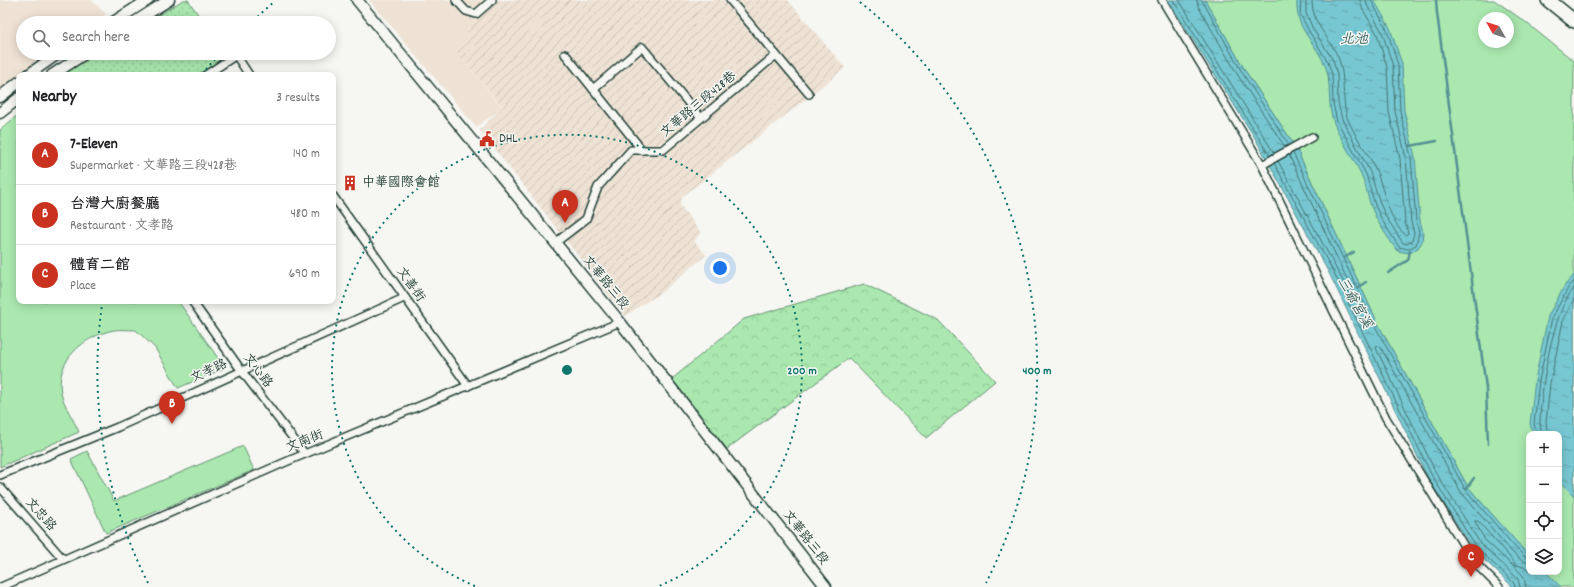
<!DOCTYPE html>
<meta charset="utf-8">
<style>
body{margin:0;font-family:Dekko,"LXGW WenKai TC",sans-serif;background:#f2f2f2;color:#202124}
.controls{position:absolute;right:12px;bottom:12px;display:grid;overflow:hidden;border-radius:8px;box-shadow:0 2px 10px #0003}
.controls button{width:36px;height:36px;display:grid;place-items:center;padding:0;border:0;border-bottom:1px solid #e0e0e0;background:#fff;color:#202124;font:20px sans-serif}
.compass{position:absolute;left:1478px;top:12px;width:36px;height:36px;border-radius:50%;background:#fff;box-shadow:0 2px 10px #0003;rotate:309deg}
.you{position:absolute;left:720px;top:268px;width:14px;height:14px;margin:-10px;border:3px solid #fff;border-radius:50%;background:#1a73e8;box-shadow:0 0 0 6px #1a73e833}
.badge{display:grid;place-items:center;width:26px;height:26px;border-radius:50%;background:#c8321e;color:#fff;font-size:13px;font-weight:700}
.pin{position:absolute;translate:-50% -33px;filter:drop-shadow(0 1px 2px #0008)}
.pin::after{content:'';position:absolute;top:21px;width:14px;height:12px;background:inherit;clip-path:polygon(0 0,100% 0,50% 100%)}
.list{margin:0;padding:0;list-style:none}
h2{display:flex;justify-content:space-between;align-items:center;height:52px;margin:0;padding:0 16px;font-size:17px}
h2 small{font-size:13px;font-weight:400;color:#757577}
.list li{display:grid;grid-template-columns:26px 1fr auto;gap:12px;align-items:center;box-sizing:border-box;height:60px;padding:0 16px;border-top:1px solid #e0e0e0}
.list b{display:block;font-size:15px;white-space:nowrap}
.list p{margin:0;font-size:13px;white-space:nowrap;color:#757577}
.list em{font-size:13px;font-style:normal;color:#757577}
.icon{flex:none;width:22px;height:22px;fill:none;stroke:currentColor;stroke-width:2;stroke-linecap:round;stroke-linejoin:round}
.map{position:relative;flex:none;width:1574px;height:587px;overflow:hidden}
.search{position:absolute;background:#fff;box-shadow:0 2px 10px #0003;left:16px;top:16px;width:320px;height:44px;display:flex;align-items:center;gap:10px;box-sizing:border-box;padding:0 14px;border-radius:22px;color:#757577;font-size:15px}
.panel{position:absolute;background:#fff;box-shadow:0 2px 10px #0003;left:16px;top:72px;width:320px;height:232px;border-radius:8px}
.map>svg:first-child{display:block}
.built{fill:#eee2d4}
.industrial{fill:url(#industrial-furrows)}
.grass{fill:#aae8af;stroke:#649272;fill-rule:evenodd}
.forest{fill:url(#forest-crowns);stroke:#649272}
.park{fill:url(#park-dots);stroke:#649272}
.water{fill:url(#water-ripples);stroke:#549093}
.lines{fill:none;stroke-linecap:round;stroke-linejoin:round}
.shore{stroke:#427473;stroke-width:1}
.stream{stroke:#549093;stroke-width:2.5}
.street-casing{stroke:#1f3d34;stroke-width:10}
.secondary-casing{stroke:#1f3d34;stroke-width:13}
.highway-casing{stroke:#1f3d34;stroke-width:16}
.street{stroke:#f6f6f2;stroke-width:7}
.secondary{stroke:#f6f6f2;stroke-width:10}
.highway{stroke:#f6f6f2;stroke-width:13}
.ring{fill:none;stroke:#0f766e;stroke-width:2;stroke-dasharray:2 4}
.labels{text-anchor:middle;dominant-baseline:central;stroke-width:3;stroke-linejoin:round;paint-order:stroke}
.street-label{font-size:13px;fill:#1f3d34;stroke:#f6f6f2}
.poi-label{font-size:13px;fill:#1f3d34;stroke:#f6f6f2;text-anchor:start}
.water-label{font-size:14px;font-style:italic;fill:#35605c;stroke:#f6f6f2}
.centre{fill:#0f766e;stroke:#f6f6f2;stroke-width:2}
.ring-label{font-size:12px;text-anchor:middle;font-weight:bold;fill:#0f766e;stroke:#f6f6f2;stroke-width:3;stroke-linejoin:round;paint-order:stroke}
</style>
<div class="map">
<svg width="1574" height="587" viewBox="0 0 1574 587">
<defs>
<pattern id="industrial-furrows" width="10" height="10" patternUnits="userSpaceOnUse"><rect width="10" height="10" fill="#eee2d4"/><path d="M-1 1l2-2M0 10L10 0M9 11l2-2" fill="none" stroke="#ccc3b7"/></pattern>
<pattern id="forest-crowns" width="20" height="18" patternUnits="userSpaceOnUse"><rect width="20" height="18" fill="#aae8af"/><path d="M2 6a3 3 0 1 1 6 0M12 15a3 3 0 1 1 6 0" fill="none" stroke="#92c897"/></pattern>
<pattern id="park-dots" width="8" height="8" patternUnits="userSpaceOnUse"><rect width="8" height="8" fill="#aae8af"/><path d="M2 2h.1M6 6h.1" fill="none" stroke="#92c897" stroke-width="1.8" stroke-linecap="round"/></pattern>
<pattern id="water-ripples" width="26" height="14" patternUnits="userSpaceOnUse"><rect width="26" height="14" fill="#77c7d2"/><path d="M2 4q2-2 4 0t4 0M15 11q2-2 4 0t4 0" fill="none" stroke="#61a3ab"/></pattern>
</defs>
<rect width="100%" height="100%" fill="#f6f6f2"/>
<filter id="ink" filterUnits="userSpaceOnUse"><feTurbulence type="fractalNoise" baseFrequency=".025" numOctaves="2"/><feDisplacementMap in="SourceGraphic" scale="8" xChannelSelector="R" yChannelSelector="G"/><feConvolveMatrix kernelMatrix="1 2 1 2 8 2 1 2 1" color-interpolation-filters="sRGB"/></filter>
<g filter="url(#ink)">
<!-- built -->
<g class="built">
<path d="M0,0H91L106,14L92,23H23V53H46L0,92Z"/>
<path d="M369,0H490L470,14L467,40L455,51L503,108L476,127Z"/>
</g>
<!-- industrial -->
<path class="industrial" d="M490,0H788L845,68L682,197L680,205L701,233L694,241L706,255L662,292L625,316L480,130L503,107L455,51L467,40L470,14Z"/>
<!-- grass -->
<g class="grass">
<path d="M1205,0H1494L1524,21L1574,61V587H1561L1546,572H1559V434H1529V556L1468,487L1379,326L1295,146L1246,72ZM1484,18H1508V42H1484Z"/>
<path d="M19,114V301H178L225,368L178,388L155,348L136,330C129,330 121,329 114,330C84,336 55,360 61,393C64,406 74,420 79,432L0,467V130Z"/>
<path d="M243,446L254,470L106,533L71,459L87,451L114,501Z"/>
</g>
<!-- forest -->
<path class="forest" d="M864,284L938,320L995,381L926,438L849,358L727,449L672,379L744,319Z"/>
<!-- park -->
<g class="park">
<path d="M183,0H188L204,23H146Z"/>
<path d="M97,53H225L227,56L197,75H61Z"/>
</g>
<!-- water -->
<g class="water">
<path d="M1168,0H1205L1246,72L1295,146L1379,326L1468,487L1529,556V572H1546L1561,587H1513L1473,549L1428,478L1330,275L1255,138Z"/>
<path d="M1297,0H1374L1390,28L1402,64L1404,110L1415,157L1420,221L1423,232L1422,242L1418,248L1410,253L1397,251C1388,237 1377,223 1371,206C1367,196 1366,184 1361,174C1353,157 1341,141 1334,123C1326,104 1333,81 1324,63C1313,39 1295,29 1297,0Z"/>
<path d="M1574,275V496L1559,481V434H1533L1530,424L1535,380L1548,316L1565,285Z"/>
</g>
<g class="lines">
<!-- shore -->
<g class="shore">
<path d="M1173,0L1270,156"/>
<path d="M1179,0L1274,153"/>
<path d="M1197,0L1198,6L1239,77L1285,147"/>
<path d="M1202,0L1243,74L1289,145"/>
<path d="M1301,0L1300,14L1309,31L1328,62L1332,74L1333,103L1337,121L1366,174L1375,205L1382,220L1399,247L1408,249L1416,245L1419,232L1416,221L1411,157L1400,111L1398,65L1387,30L1371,0"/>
<path d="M1306,0V13L1313,29L1333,60L1337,74L1338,103L1342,119L1370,172L1380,203L1386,217L1403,243L1407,244L1412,241L1414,233L1411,222L1406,158L1395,111L1393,66L1382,32L1367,5L1366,0"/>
<path d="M1312,0C1312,25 1329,36 1338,57C1346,76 1341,97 1347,117C1354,136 1368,152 1376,170C1383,187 1390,225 1406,235L1408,233L1405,222L1400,159L1389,112L1387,67L1377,34L1362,8L1360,0"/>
<path d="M1293,153L1376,328L1465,489L1515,547L1525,557L1529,558"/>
<path d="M1278,161L1350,294L1353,295V292L1289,155"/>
<path d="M1274,163L1334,273L1432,476L1476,547L1514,583L1515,587"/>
<path d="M1537,434L1534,424L1539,381L1552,318L1568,288L1574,281"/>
<path d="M1542,434C1541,430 1540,426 1540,422C1541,388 1552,313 1574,288"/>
<path d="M1548,434L1546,423L1550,383L1563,321L1574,299"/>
<path d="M1475,521H1478L1515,563V566L1512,565L1485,540Z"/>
<path d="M1520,587L1518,579L1480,543L1436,473L1376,348L1377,345L1380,346L1461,492L1511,551L1522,561L1529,563"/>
<path d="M1526,587L1524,577L1515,567L1517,565L1529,569"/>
</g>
<!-- stream -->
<g class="stream">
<path d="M1436,0L1437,13L1486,388L1488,444"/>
<path d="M1410,146L1437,141"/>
<path d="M1344,258L1354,252"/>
<path d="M1388,273L1408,260L1410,251"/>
<path d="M1358,287L1366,282"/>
<path d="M1466,489L1474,478"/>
</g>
<!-- street casing -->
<g class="street-casing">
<g id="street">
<path d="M456,0L466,11L476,14L492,0"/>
<path d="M730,0L809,94"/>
<path d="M1162,0L1262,165L1386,418L1467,551L1480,568L1499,587"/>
<path d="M565,54L642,150"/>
<path d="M206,75L236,55L249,75"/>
<path d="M593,89L642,47L701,118"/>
<path d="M1262,165L1312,137"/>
<path d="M333,196L468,386"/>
<path d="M555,243L586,219L598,187L631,150H663L776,55"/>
<path d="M192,301L241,370L305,454"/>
<path d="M0,475L118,427L404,298"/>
<path d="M0,487L63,559"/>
<path d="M1,587L288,461L620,322"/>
</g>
</g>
<!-- secondary casing -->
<g class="secondary-casing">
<g id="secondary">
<path d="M357,0L620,322L826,587"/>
<path d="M112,23L148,0"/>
<path d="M133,23L169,0"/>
<path d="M28,75L59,53"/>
<path d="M52,75L86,53"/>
<path d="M0,97L19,82"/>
<path d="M0,113L19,98"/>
</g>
</g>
<!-- highway casing -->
<g class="highway-casing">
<path id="highway" d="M1548,0L1574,21"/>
</g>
<!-- street -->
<use href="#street" class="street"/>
<!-- secondary -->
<use href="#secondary" class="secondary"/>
<!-- highway -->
<use href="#highway" class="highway"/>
</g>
</g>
<!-- distance rings -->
<g class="ring">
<path d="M475 586A235 235 0 1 1 659 586"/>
<path d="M148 583A470 470 0 0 1 102 305M202 74A470 470 0 0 1 218 56M253 21A470 470 0 0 1 274 2M860 2A470 470 0 0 1 986 583"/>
</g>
<!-- icons -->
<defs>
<g id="civic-bare" transform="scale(1.2)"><path d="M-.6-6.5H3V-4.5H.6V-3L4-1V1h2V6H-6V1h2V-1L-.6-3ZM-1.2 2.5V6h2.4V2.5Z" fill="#c8321e" stroke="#f6f6f2" stroke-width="2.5" paint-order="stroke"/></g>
<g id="building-bare" transform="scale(1.2)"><path d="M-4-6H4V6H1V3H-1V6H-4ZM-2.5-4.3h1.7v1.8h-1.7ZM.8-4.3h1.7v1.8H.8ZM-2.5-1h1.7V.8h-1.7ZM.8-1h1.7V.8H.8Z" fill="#c8321e" stroke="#f6f6f2" stroke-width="2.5" paint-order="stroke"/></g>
</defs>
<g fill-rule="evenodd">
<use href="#civic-bare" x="487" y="139"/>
<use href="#building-bare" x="350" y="183"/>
</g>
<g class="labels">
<!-- street labels -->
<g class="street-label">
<text transform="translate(699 105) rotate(-40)">文華路三段428巷</text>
<text transform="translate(605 283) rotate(51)">文華路三段</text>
<text transform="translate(410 285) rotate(55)">文善街</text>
<text transform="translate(257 371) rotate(53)">文心路</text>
<text transform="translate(209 372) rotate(-25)">文孝路</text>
<text transform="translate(305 442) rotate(-22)">文南街</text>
<text transform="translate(40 515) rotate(49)">文忠路</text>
<text transform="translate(805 538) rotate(52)">文華路三段</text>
</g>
<!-- poi labels -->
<g class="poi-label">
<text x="499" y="139">DHL</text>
<text x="362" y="183">中華國際會館</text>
</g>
<!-- water labels -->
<g class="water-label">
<text x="1354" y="40">北池</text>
<text transform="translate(1354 303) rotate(61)">三爺宮溪</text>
</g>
</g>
<circle cx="567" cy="370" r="6" class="centre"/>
<g class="ring-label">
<text x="802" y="374">200 m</text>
<text x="1037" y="374">400 m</text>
</g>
</svg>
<div class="controls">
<button>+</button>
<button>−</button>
<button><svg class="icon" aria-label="locate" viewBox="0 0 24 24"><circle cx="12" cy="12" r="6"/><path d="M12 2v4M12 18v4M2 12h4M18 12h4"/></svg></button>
<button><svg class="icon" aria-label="layers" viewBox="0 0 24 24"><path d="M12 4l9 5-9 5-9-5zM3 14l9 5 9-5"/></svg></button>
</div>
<svg class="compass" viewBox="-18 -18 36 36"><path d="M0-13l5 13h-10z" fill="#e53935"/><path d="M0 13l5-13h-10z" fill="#757577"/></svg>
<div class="you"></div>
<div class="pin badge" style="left:565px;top:223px">A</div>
<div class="pin badge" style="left:172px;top:424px">B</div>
<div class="pin badge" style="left:1471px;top:577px">C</div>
<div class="search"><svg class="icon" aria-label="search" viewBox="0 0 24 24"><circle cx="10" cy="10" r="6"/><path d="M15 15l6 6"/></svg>Search here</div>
<section class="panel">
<h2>Nearby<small>3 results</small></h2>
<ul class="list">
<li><span class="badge">A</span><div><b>7-Eleven</b><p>Supermarket · 文華路三段428巷</p></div><em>140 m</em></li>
<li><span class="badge">B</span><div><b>台灣大廚餐廳</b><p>Restaurant · 文孝路</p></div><em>480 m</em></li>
<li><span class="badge">C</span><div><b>體育二館</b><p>Place</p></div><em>690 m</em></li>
</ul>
</section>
</div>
